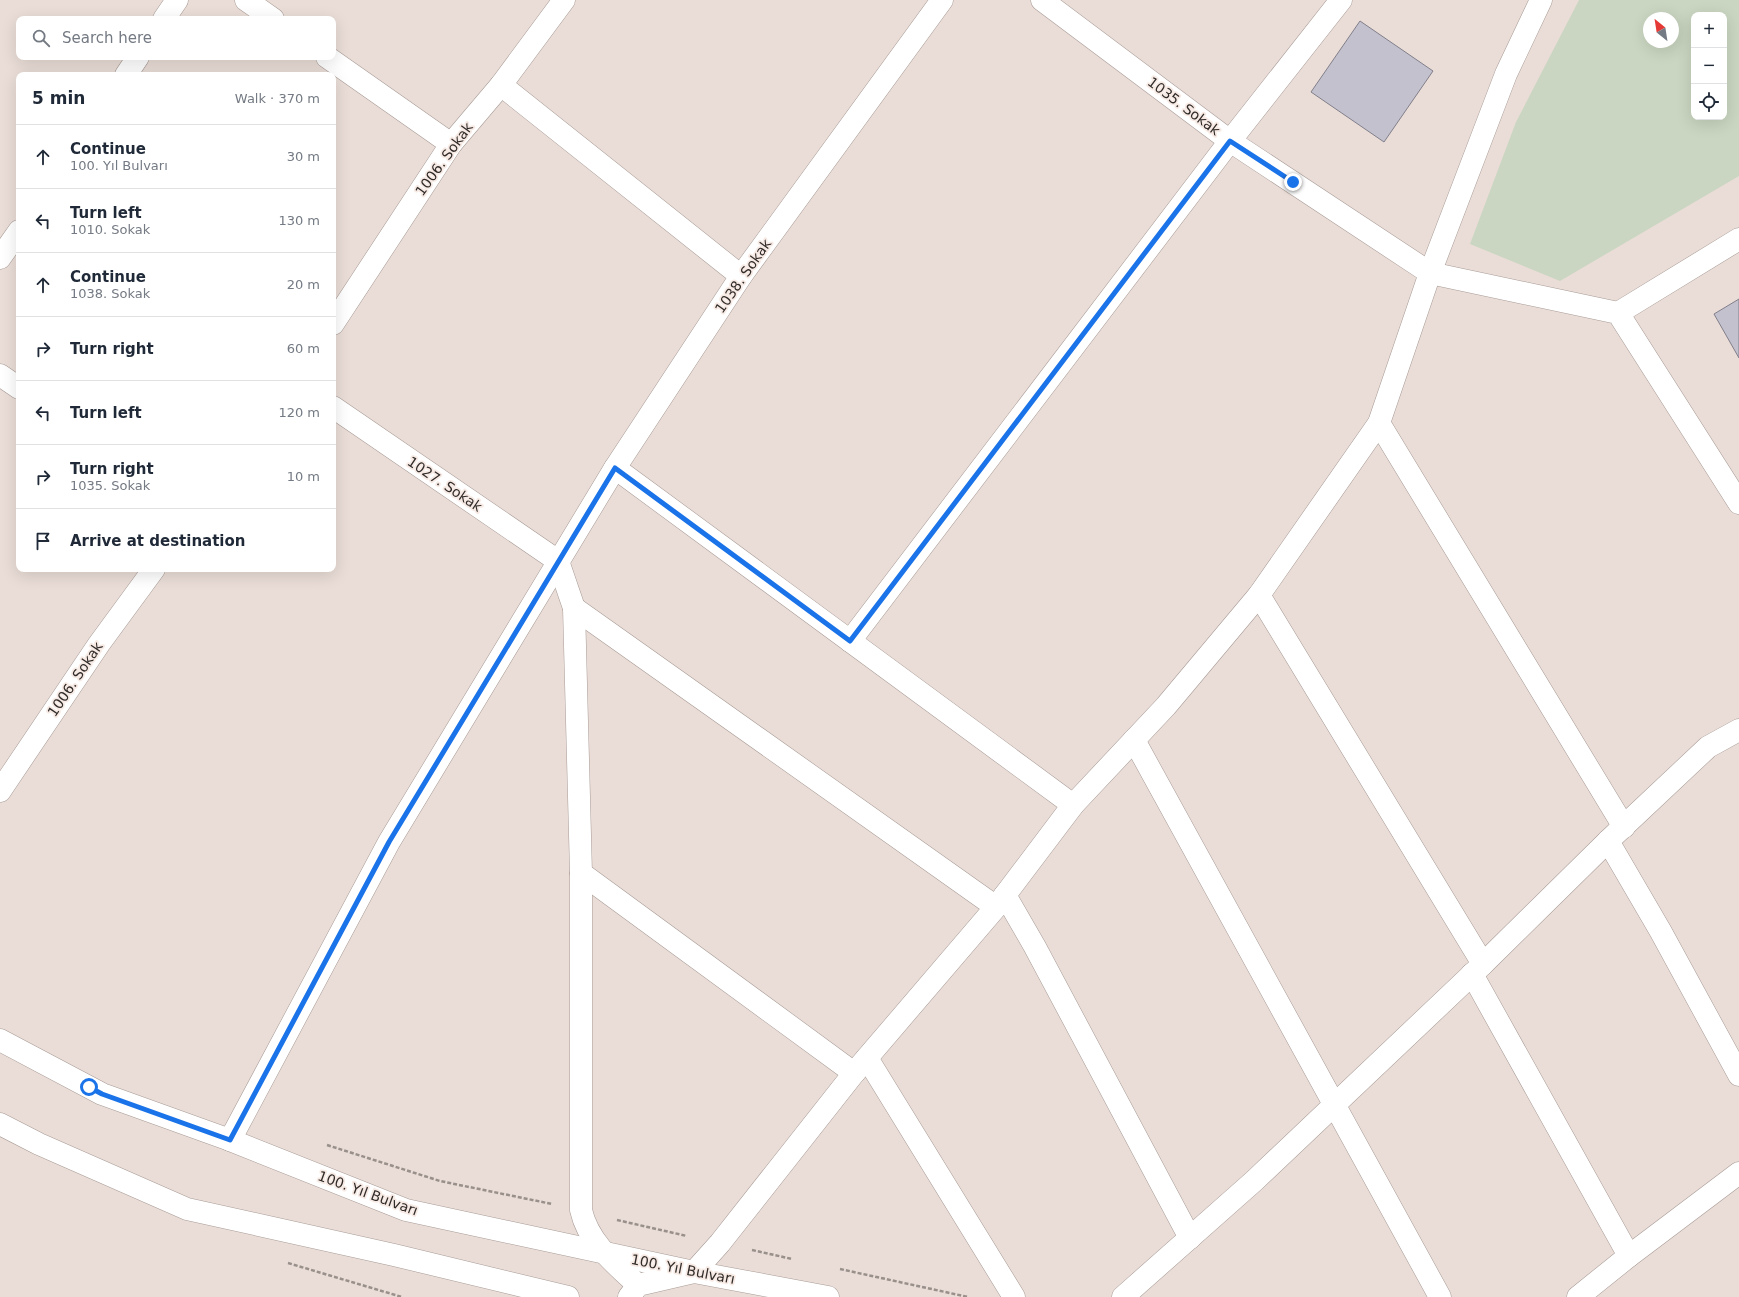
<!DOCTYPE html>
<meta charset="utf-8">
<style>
body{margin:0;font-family:"DejaVu Sans",sans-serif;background:#f2f2f3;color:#1f2937}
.controls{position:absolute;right:12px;top:12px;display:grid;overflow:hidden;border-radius:8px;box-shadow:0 4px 16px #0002}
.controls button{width:36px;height:36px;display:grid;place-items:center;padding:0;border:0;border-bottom:1px solid #e0e1e3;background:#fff;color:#1f2937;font:20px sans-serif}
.compass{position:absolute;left:1643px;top:12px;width:36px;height:36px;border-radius:50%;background:#fff;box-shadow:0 4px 16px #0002;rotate:330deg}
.stop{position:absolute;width:12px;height:12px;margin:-9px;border:3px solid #1a73e8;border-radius:50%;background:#fff}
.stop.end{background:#1a73e8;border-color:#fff;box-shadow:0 1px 4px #0008}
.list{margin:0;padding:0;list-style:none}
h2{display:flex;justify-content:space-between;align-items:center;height:52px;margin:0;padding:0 16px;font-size:17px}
h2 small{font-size:13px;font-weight:400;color:#747a83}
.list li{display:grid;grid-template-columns:26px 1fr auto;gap:12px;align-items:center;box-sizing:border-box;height:64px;padding:0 16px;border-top:1px solid #e0e1e3}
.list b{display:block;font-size:15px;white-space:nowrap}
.list p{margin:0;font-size:13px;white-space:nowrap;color:#747a83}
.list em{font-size:13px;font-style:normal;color:#747a83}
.icon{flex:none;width:22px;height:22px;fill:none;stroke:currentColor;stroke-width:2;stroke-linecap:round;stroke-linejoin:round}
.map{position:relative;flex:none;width:1739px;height:1297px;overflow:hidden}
.search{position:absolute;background:#fff;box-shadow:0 4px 16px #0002;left:16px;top:16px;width:320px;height:44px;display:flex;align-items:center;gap:10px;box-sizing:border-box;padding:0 14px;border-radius:8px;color:#747a83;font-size:15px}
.panel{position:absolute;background:#fff;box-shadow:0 4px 16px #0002;left:16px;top:72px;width:320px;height:500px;border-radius:8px}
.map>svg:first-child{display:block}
.green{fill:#cad6c1;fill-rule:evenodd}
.building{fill:#c2c1cd;stroke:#817f8a}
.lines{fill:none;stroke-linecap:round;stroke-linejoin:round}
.street-casing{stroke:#a89b96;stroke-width:23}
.secondary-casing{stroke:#a89b96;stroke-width:23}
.path{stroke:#99908b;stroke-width:2.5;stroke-dasharray:4 2;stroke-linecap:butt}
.street{stroke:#fff;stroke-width:22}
.secondary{stroke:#fff;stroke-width:22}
.route{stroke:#1a73e8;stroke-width:5}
.labels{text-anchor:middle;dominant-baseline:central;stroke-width:3.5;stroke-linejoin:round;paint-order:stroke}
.street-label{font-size:14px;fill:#302b29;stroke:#f7eae4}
</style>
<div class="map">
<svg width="1739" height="1297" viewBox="0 0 1739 1297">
<rect width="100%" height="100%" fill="#eaddd7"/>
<!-- green -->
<path class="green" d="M1579,0H1739V176L1560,281L1470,244L1516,122ZM1694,15H1724V117H1694ZM1649,18H1673V42H1649Z"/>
<!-- building -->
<g class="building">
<path d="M1360,21L1433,71L1384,142L1311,92Z"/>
<path d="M1739,299V358L1714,314Z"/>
</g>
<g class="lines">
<!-- street casing -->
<g class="street-casing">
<g id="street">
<path d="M246,0L273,19"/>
<path d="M1042,0L1230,141L1430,273L1618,313L1739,503"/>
<path d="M164,19L177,0"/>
<path d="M327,57L451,144"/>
<path d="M126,75L138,57"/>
<path d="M501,85L741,276"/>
<path d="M0,258L19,231"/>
<path d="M1618,313L1739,239"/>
<path d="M333,324L451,144L501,85L564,0"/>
<path d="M0,375L19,388"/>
<path d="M333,407L558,561"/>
<path d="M1379,423L1624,827"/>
<path d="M615,468L1073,805"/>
<path d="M558,561L574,608L581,873V1210C588,1242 615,1264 638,1285"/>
<path d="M574,608L996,907"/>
<path d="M850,641L1230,141L1341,0"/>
<path d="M1134,740L1440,1297"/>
<path d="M0,791L99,644L154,569"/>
<path d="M1608,841L1661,932L1739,1075"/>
<path d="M581,873L854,1073"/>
<path d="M1005,895L1035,947L1190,1238"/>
<path d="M1483,964L1608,841L1708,747L1739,730"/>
<path d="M1472,974L1629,1256"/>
<path d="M867,1058L1014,1297"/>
<path d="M230,1140L389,842L615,468L741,276L942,0"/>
<path d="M629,1297L638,1285L694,1272L720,1243L854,1073L996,907L1073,805L1166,706L1259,595L1379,423L1430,273L1506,74L1541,0"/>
<path d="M1123,1297L1254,1181L1483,964L1259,595"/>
<path d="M1578,1297L1629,1256L1739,1173"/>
</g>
</g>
<!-- secondary casing -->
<g class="secondary-casing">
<g id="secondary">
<path d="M0,1040L102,1094L230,1140L406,1210L694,1272L828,1297"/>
<path d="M0,1124L39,1144L187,1209L394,1255L568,1297"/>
</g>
</g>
<!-- path -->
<g class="path">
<path d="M327,1145L440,1181L552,1204"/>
<path d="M617,1220L687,1236"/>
<path d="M752,1250L792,1259"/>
<path d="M288,1263L402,1297"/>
<path d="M840,1269L968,1297"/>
</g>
<!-- street -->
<use href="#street" class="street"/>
<!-- secondary -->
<use href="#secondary" class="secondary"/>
</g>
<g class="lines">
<!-- route -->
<path class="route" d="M89,1087L102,1094L230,1140L389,842L615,468L850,641L1230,141L1293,182"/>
</g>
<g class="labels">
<!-- street labels -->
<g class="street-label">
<text transform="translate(1184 106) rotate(37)">1035. Sokak</text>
<text transform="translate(444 159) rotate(-54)">1006. Sokak</text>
<text transform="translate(743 276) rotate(-55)">1038. Sokak</text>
<text transform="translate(445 484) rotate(34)">1027. Sokak</text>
<text transform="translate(75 679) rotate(-56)">1006. Sokak</text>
<text transform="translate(368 1193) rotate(20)">100. Yıl Bulvarı</text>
<text transform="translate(683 1269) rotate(11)">100. Yıl Bulvarı</text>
</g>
</g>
</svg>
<div class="controls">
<button>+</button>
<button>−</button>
<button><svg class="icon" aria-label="locate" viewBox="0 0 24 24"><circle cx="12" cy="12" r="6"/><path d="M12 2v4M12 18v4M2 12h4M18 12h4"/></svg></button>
</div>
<svg class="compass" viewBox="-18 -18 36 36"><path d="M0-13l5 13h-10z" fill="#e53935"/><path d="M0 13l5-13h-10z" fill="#747a83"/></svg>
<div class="stop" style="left:89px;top:1087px"></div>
<div class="stop end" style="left:1293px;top:182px"></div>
<div class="search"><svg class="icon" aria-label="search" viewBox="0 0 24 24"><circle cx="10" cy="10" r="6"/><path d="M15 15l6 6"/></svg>Search here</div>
<section class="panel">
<h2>5 min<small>Walk · 370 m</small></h2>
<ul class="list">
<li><svg class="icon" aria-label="ahead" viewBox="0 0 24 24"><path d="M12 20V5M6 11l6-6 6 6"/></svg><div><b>Continue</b><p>100. Yıl Bulvarı</p></div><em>30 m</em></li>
<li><svg class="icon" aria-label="left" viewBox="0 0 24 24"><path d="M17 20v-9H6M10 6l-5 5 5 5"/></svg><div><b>Turn left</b><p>1010. Sokak</p></div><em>130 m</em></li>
<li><svg class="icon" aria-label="ahead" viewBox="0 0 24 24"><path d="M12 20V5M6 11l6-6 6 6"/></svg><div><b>Continue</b><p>1038. Sokak</p></div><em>20 m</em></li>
<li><svg class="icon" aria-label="right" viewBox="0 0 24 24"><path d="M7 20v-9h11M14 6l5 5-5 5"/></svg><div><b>Turn right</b></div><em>60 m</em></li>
<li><svg class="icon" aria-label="left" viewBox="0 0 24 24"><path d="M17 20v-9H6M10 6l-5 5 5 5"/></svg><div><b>Turn left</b></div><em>120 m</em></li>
<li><svg class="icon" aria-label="right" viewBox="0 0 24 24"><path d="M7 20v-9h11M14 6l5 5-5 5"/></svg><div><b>Turn right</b><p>1035. Sokak</p></div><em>10 m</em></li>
<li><svg class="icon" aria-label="arrive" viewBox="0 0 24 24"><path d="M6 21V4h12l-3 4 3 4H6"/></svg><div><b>Arrive at destination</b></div></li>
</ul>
</section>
</div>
